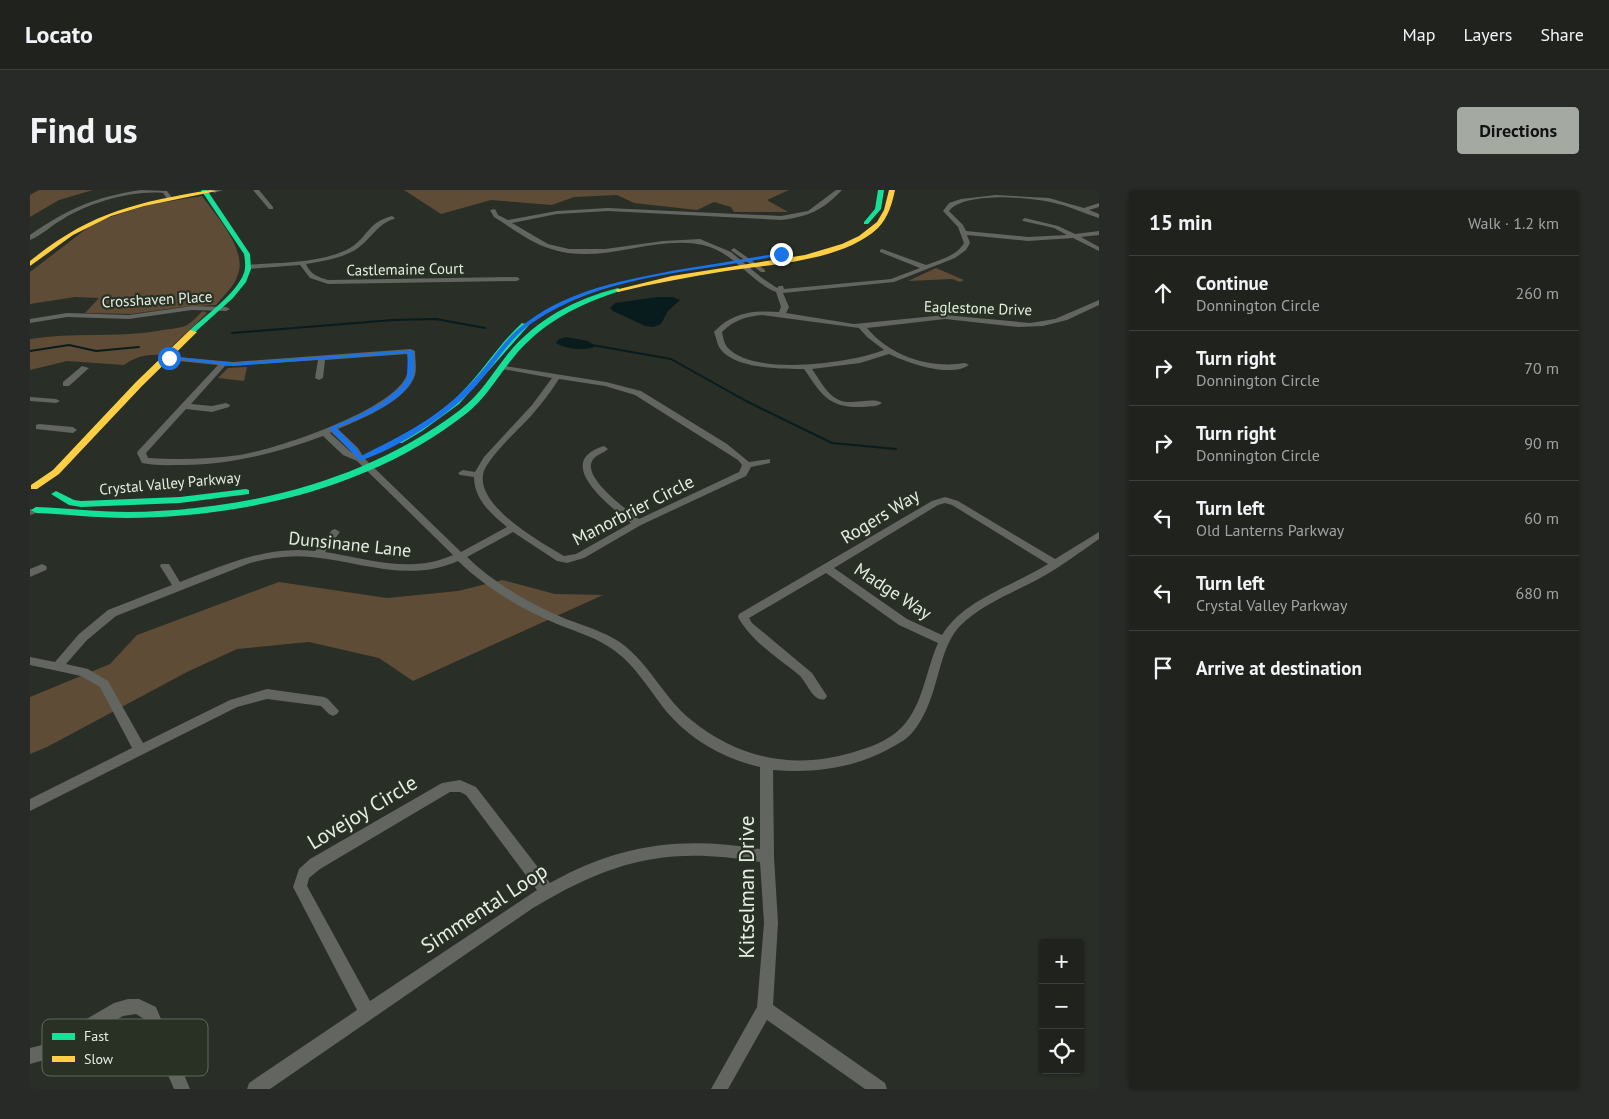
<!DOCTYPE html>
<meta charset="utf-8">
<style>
body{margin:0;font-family:"PT Sans",sans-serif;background:#272a26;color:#f1f3f6}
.controls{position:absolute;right:15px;bottom:15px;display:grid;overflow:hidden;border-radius:5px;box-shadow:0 1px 4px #0004}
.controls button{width:45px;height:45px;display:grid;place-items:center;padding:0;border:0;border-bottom:1px solid #3c3f3b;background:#1f221d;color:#f1f3f6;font:25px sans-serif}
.stop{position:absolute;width:15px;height:15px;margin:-11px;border:4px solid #1a73e8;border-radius:50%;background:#fff}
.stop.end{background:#1a73e8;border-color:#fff;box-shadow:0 1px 5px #0008}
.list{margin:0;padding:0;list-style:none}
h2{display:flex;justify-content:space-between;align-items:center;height:65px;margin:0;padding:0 20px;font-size:21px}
h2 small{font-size:16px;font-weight:400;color:#a1a4a4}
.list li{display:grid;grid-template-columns:32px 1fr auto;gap:15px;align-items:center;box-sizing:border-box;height:75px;padding:0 20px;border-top:1px solid #3c3f3b}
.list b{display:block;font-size:19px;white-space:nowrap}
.list p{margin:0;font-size:16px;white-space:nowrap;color:#a1a4a4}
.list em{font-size:16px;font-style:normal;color:#a1a4a4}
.icon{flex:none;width:28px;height:28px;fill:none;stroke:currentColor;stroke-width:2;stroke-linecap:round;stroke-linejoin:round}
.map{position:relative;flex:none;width:1069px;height:899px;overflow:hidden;border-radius:5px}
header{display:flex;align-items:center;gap:30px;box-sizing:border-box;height:70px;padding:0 25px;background:#1f221d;border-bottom:1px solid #3c3f3b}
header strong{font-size:24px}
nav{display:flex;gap:28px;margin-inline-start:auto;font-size:18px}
.intro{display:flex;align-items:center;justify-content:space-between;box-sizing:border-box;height:120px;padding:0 30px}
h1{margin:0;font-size:35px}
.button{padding:12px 22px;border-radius:5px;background:#a4aaa2;color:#111;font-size:18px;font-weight:700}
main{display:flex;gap:30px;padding:0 30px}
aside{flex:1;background:#1f221d;border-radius:5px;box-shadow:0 1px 4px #0004}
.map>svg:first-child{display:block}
.green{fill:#5f4c36}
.water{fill:#091c1d}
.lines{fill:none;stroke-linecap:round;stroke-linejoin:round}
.stream{stroke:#091c1d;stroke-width:2}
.street{fill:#626560;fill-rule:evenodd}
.fast{fill:#16e098;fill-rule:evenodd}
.slow{fill:#ffcf43;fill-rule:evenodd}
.route{fill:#1a73e8}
.labels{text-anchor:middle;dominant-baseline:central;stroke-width:4.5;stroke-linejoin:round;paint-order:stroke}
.far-street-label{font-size:15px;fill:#e7ede5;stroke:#283124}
.street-label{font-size:18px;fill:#e7ede5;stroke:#283124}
.near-street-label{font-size:21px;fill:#e7ede5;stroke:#283124}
.key{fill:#283124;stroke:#61695e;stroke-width:1}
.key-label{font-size:14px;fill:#e7ede5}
</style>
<header>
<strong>Locato</strong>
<nav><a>Map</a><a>Layers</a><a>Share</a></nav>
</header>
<div class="intro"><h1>Find us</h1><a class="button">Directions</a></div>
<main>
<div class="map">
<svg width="1069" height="899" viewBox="0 0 1069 899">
<rect width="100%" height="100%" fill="#292e27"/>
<!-- green -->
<g class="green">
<path d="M9,0H63L29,10L0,27V5Z"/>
<path d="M374,0H759L737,10L758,22H704L701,17L684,12L667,20L604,13L587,5L544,7L522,15L461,10L411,24Z"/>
<path d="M172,6C187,27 219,61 207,87C203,98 193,106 186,115L152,117L101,124L55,123L69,108L45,107L0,114V82L60,36L74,29L117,15Z"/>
<path d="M906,78L934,90L930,92L922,89L878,91Z"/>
<path d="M173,121L177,123L133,165C118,164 106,166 94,175L37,171L0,180V149C43,142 85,148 128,141C136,139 147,139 155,136C162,133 167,126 173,121Z"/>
<path d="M217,177L214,191L188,188L198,178Z"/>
<path d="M472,390L525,404L573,405L383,491L349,468L279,452L207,459L157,482L17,557L0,564V507L80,474L107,445L249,392L357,408L428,401Z"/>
</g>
<!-- water -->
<g class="water">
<path d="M627,107H643L650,110L638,121L631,134L624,137L615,136L583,121L580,118L585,113Z"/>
<path d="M536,147L558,151L564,155V157C555,161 534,159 526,153L529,149Z"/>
</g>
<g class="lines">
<!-- stream -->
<g class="stream">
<path d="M202,143L363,130L406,129L455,138"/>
<path d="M562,155L641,169L716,211L802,253L866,259"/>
<path d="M0,161L39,155L66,161L109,157"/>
</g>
<!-- street -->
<g class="street">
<path d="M111,0L137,1L143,9L138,10L133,3C103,0 58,13 33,29C22,35 12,45 0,50V45C39,18 65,7 111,0Z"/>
<path d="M182,0H193L184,3Z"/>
<path d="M223,0H229L243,17V19H239Z"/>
<path d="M806,0H812C793,20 778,27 751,30L578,21L527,24L482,33L518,54L539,59H575L633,51L670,49L701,62L732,88L747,98L749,96H753L754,99L861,89L890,78L850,62V60L852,59L896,75C909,70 927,66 934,53L928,37L913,21L919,13L931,9L966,5L1019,8L1054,18L1069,13V17L1059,20L1069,24V28C1055,24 1042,17 1028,14C1005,7 935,1 919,21L933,35L936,41L998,47L1037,45L1024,38L993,31L992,30L995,28L1028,36L1045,44L1069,41V45L1051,47L1069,57V61L1043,48L998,51L937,45L940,53L936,60L925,68L864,92L753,103L759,117L756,123L824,134L915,125L1000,133L1025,129L1069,110V115L1037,130L1013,136L988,137L915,129L837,138C860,166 899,179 935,173L939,175C920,188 878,173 859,164L830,173L782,179C789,189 796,203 807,209C820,217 842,206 852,213C847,217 840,216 833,217C798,218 792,205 774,179C752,179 702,179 689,157C687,153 686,147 684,142C702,122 724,120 749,122L751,117L746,102C718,90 704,62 673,55C624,44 571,76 521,59C500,53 482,38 464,27L460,20L465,19L468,25L478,30L527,21L578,18L751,26L778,21ZM732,125L829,138L837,147L854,160C821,173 723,187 697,157C694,153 693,147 692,142C704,130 715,127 732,125Z"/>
<path d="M362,26L365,28L364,29C347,34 342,48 328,58C314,68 293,71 276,74C280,84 288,87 298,90L487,87L490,89L487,91L298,94L280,88L270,75L218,79L215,77L218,75C251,72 290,74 320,58C338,47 338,32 362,26Z"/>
<path d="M704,58L735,80V82H731L702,61L701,60Z"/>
<path d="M162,116L196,117L200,119L196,121L162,120L99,129L37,127L0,133V129L37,123L99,125Z"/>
<path d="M381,159L385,161C385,169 387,177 385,185C377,211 331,229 308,239L328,258L334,268L431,362L477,337C461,324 444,309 444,287L430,285L428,283L433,280L445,282L454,267L502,215L522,188L472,179H469V175L576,192L611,201L697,254L719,272L740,269V273L721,277L716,286L611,335L554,368L537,373L527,371L483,342L437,367C465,394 500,414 536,429C555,436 575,442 591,453C620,474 633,507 660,529C709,570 769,581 830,560C845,556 862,548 873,536C893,514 896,480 908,453L869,435L796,383L719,428L722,433L782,483L797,506L795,509C783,513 777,492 769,485C748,468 721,451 708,427L709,424L902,311L915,307L928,311L1025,369L1069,342V349C1050,362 1032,376 1012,387C985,402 952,414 930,436C914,453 910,481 903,502C898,517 892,531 882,543C876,550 866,555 857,560C821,579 783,583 743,580L744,667L748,733L743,815L855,893L857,899H835L737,830L698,899H681L727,817L734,733L730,672C638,656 583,670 503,718L240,899H217L219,893L327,820L263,697L269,679L280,669L412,593L430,590L446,597L520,693C590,654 651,646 730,659V577C691,568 656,547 632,516C617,496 605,476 585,461C568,448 547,442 527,434C491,419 456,398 428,371C379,393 332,372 281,367C260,365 240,368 220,373L86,426L57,450L36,474L58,479L78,491L113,553L200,510L237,499L294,507L298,509L309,521L307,524L303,526L299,524L291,516L237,509L207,517L0,621V609L102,558L70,497L51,486L0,475V467L25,472L49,444L78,420L142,395L130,376L131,374H139L150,392C194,375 237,355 285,361L302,340L305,339L310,342L295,362C338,369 381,384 423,365L327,271L313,265L293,246C247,263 203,274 154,275C140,275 125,276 112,273L107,263L108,261L188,175L139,170H136V166L203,172ZM377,164C378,171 379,180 376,187C360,221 247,259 210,265C180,269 149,270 118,268L116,263L156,219L182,222L199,217L200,215L196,213L182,216L161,214L195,176L288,170L285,188L289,190L293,188L295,170ZM529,189L575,196L605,205L708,270L712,275L709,282L609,329C596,319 558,292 561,274C563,265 573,264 578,259L574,256C521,272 581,317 601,333L546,364L534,366C510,352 448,317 453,285C455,270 490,238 501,226C511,214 521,202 529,189ZM301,242L321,261L322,263L300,243ZM915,313L922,315L1018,374C983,396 934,409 912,445L877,429L804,378L908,315ZM420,602H430L436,605L507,700L340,811L277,696L279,688L290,679Z"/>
<path d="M52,176L59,178L39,196H33V192Z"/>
<path d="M0,207L26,209L30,211L26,213L0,211Z"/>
<path d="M9,234L43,237L47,240L43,243L6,239V235Z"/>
<path d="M0,319L4,320L6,322L4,324L0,325Z"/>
<path d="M12,374L16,376L17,378L16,380L0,387V379Z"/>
<path d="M98,809H109L126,817L160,899H144L114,829L106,824L93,826L21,868L0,874V858L12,855L84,813Z"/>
</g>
<!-- fast -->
<g class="fast">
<path d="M171,0H177L220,64L221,79L216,92L203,108L163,144H160V140C176,125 206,104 214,83C216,77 215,70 214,64Z"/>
<path d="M848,0H854L851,19L838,34H834V32L845,19Z"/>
<path d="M588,98L591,100L590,101C549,114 511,133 483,168C468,186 456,208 437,223C342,298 215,327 97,328C66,328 36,324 6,323L1,320L6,317C36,318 66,322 97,322C214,321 335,292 430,220C450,205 462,184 477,165C505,130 545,109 588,98Z"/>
<path d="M492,133L499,135L429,214L392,241L372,253H366V249C389,236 412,222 431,203C453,181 469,154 492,133Z"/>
<path d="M216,299L219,300V304L150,313L51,317L39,315L21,304L26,301L44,310L51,311L150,307Z"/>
</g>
<!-- slow -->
<g class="slow">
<path d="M180,0L187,1L114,16L81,26L43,45L0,76V71C61,22 104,13 180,0Z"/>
<path d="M859,0H865C862,14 858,28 848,38C813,71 742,74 696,81C660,87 624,93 588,102L585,100L642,86L775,65L812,54L829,46L847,32L854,20Z"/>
<path d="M160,140L167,142L112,196L29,284L7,299H1V295L23,280L106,192Z"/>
</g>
</g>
<!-- route -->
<path class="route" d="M751,63L752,65C668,83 575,83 502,133C477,150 464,177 444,198C416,227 368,258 330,271L299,238L325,227L353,212L372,196L377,187L378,163L204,176L136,168L139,166L204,173L383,160C384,167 385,180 383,187C376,211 328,230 306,238L327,259L331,266C371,246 406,229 438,196C459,176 473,149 497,132C543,98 599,89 653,79C686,74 718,68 751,63Z"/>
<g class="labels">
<!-- far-street labels -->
<g class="far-street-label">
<text transform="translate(375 79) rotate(-1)">Castlemaine Court</text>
<text transform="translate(127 109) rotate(-3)">Crosshaven Place</text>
<text transform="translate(948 118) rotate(2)">Eaglestone Drive</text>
<text transform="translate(140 293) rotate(-5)">Crystal Valley Parkway</text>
</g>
<!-- street labels -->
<g class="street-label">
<text transform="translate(603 320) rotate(-27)">Manorbrier Circle</text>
<text transform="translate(850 326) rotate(-31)">Rogers Way</text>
<text transform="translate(320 354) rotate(6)">Dunsinane Lane</text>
<text transform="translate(863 401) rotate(33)">Madge Way</text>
</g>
<!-- near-street labels -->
<g class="near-street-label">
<text transform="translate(332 622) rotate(-31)">Lovejoy Circle</text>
<text transform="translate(716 697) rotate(-90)">Kitselman Drive</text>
<text transform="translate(454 718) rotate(-33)">Simmental Loop</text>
</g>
</g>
<!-- legend -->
<rect x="12" y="829" width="166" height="57" rx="8" class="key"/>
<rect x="22" y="843" width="23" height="7" fill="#16e098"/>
<rect x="22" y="866" width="23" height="6" fill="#ffcf43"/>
<g class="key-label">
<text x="54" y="851">Fast</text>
<text x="54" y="874">Slow</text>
</g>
</svg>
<div class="controls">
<button>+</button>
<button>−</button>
<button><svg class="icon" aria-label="locate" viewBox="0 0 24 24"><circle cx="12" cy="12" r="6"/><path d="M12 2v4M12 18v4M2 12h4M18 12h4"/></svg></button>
</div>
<div class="stop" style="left:139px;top:168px"></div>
<div class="stop end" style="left:751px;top:64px"></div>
</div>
<aside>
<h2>15 min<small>Walk · 1.2 km</small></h2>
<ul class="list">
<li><svg class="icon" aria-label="ahead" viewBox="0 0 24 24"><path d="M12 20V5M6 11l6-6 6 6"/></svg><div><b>Continue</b><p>Donnington Circle</p></div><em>260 m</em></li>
<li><svg class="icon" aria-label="right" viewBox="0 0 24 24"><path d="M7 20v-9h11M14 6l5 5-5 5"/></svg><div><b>Turn right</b><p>Donnington Circle</p></div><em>70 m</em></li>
<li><svg class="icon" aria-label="right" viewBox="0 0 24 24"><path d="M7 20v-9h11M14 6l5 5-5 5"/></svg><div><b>Turn right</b><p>Donnington Circle</p></div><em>90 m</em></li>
<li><svg class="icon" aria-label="left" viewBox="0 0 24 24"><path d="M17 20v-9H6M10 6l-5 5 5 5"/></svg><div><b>Turn left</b><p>Old Lanterns Parkway</p></div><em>60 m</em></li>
<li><svg class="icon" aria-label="left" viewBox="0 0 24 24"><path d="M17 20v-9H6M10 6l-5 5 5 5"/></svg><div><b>Turn left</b><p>Crystal Valley Parkway</p></div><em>680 m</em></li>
<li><svg class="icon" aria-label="arrive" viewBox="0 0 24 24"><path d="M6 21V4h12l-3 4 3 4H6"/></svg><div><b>Arrive at destination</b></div></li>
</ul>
</aside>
</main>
